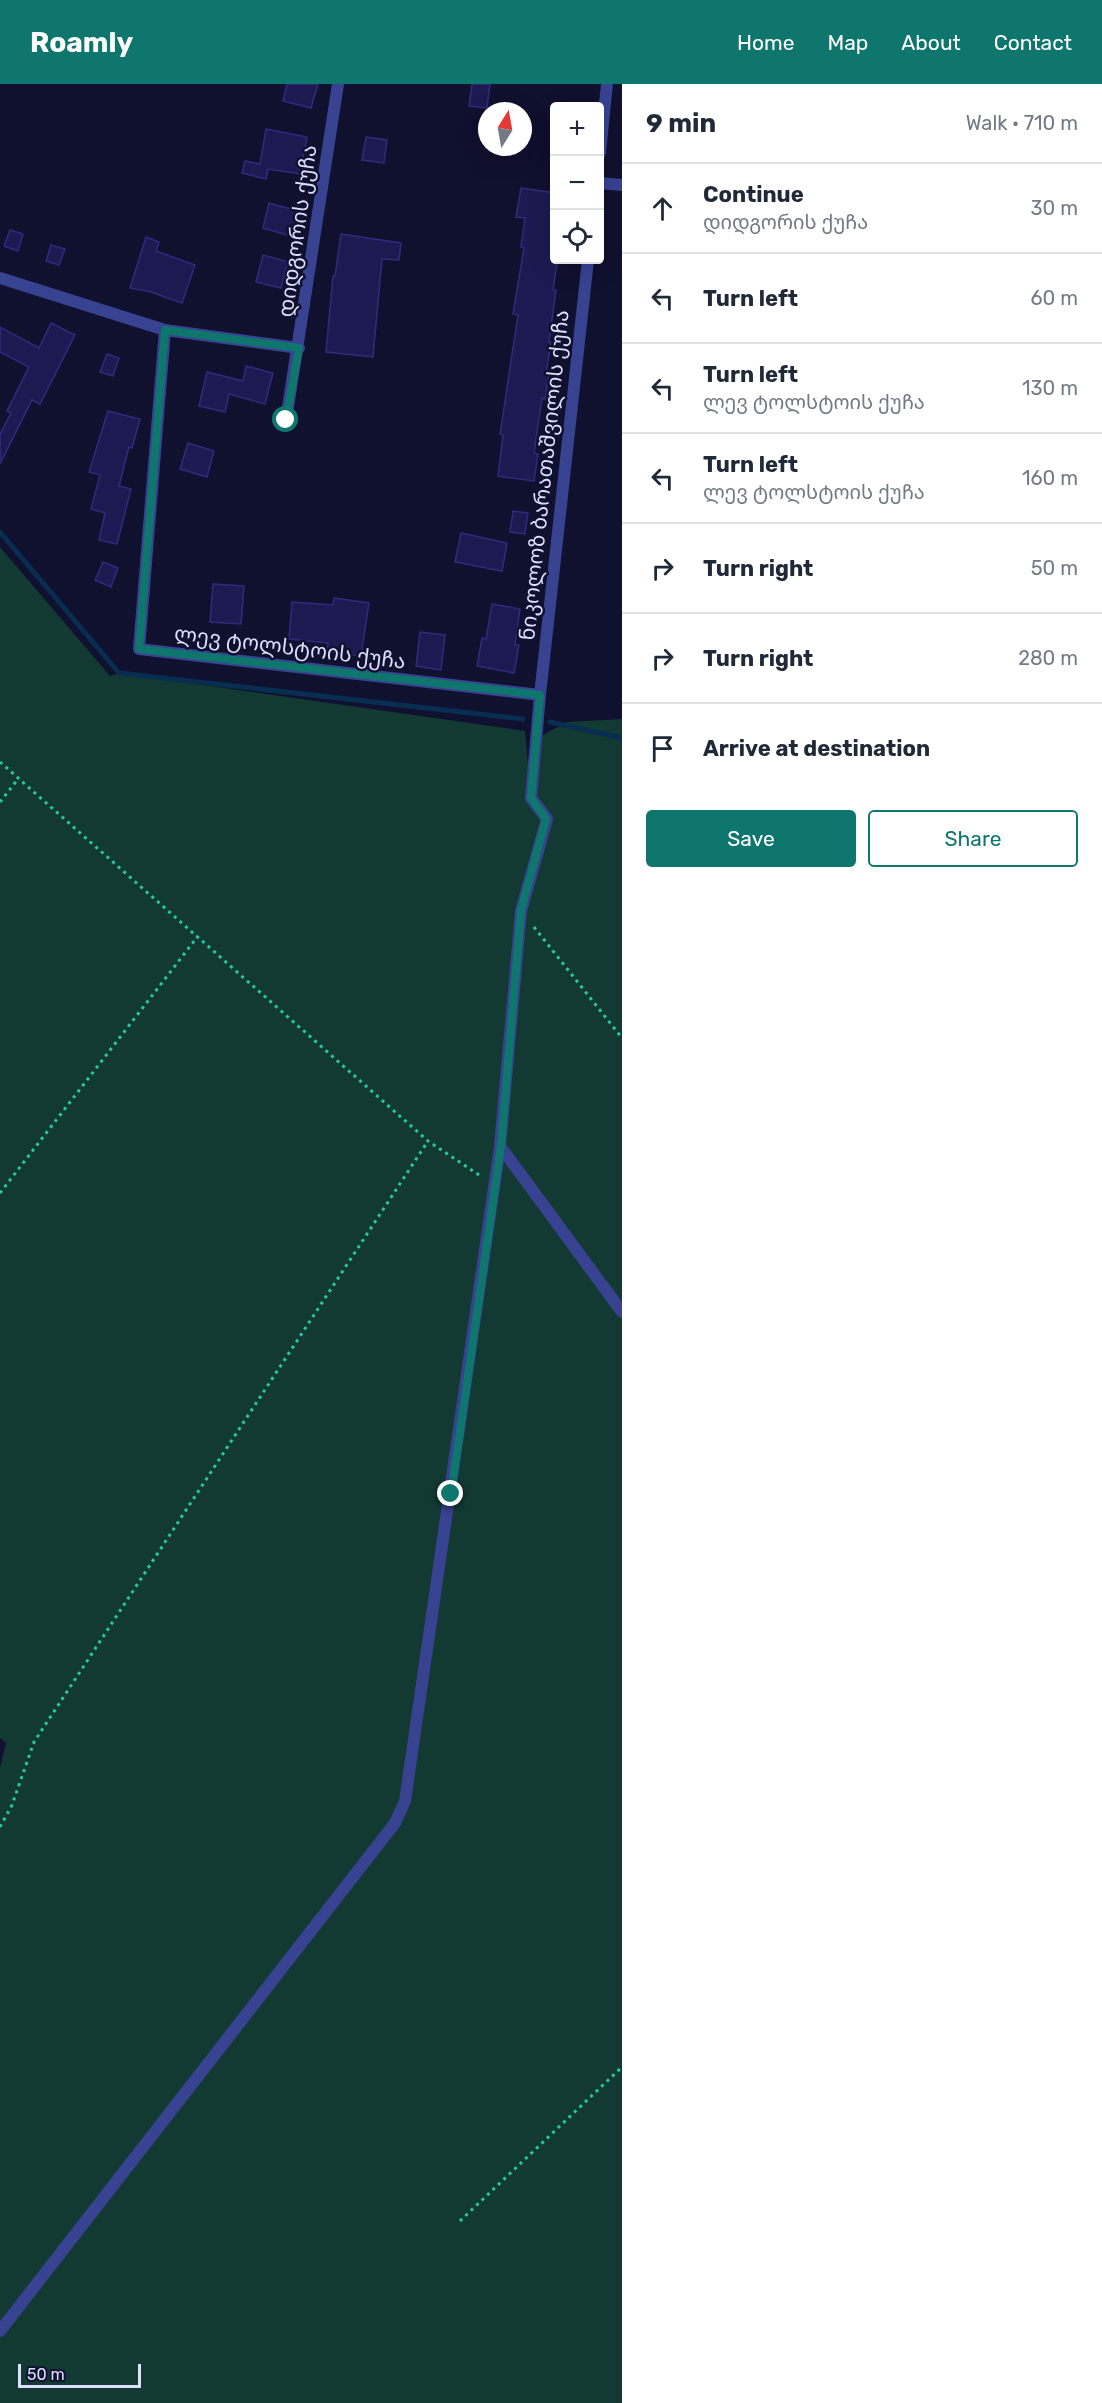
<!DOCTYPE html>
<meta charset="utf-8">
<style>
body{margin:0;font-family:Rubik,"Noto Sans Georgian",sans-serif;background:#f2f2f3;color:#1f2937}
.controls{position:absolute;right:18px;top:18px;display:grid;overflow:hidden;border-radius:6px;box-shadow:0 6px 24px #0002}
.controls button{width:54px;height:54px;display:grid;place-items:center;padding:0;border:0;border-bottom:2px solid #e0e1e3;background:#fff;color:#1f2937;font:30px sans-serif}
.compass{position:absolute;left:478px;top:18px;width:54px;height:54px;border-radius:50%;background:#fff;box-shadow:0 6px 24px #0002;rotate:11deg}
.scale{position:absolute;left:18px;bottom:15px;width:123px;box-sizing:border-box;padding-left:6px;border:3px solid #dddfff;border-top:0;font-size:16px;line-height:21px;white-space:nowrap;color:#dddfff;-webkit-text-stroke:4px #10102f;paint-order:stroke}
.stop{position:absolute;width:18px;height:18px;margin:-14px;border:4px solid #0f766e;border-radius:50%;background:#fff}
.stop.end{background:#0f766e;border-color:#fff;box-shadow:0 2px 6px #0008}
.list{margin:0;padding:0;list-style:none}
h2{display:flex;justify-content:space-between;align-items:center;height:78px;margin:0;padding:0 24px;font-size:26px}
h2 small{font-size:20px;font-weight:400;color:#747a83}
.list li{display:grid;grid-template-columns:39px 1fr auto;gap:18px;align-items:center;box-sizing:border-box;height:90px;padding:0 24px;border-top:2px solid #e0e1e3}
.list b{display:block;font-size:22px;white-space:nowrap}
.list p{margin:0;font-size:20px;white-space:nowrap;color:#747a83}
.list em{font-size:20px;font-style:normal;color:#747a83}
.actions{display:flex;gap:12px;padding:18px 24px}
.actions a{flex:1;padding:14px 0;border:2px solid #0f766e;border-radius:6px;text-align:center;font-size:21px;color:#0f766e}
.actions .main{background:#0f766e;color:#fff}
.icon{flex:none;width:33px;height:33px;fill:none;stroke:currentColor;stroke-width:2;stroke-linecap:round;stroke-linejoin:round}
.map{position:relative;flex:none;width:622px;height:2319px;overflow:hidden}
header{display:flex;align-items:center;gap:36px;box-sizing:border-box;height:84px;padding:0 30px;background:#0f766e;color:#fff}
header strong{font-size:28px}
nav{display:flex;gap:33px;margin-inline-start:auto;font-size:21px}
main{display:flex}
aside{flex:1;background:#fff}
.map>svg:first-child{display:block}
.green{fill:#123932}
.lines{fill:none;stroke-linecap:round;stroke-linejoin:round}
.stream{stroke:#072e51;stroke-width:5}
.building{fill:#1d1a51;stroke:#2e2b7f;stroke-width:1.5}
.path{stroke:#27c9a5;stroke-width:3;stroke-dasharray:3 4.5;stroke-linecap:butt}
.minor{stroke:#374291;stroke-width:12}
.tertiary{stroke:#374291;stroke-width:12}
.route{stroke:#0f766e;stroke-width:8}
.labels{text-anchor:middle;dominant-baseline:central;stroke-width:5;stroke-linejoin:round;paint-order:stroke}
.street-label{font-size:21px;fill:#dddfff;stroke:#10102f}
</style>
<header>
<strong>Roamly</strong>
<nav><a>Home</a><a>Map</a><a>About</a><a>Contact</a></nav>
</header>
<main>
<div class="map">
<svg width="622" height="2319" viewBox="0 0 622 2319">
<rect width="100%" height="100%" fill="#10102f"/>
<!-- green -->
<path class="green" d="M0,463L110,592L119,589L525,647L531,713L541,652L567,638L622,635V2319H0V1684L6,1659L0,1654Z"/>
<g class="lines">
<!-- stream -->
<g class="stream">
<path d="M0,448L119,589L523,635"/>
<path d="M550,638L622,654"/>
</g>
</g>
<!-- building -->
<g class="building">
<path d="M287,0H318L311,24L283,17Z"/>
<path d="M472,0H490L487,24L469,22Z"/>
<path d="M266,45L307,53L300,90L268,85L266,95L242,89L245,77L260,80Z"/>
<path d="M366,53L387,56L384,79L362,76Z"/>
<path d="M521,104L555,109L552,144H555V179H557L553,206H556L549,258H551L546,290H549L545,315L542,314L534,369L538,370L534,397L498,392L503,351L500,350L518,231L513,230L524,164L521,163L525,134L516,133Z"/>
<path d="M269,119L298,127L291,152L263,144Z"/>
<path d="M10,146L23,150L18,167L4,162Z"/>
<path d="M341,150L401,159L399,176L382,175L373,273L326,268L333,192H335Z"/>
<path d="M146,153L159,158L156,167L195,181L182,219L151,208L130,204Z"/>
<path d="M51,161L65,165L59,181L46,177Z"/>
<path d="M263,171L288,178L281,204L256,198Z"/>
<path d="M51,239L75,251L40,320L32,316L0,380V350L11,329L7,327L29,283L0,268V243L39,264Z"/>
<path d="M107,270L119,274L113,292L100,288Z"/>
<path d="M246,282L273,289L265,320L229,310L225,328L199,322L207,288L243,297Z"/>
<path d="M108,327L140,335L132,364L129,363L119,402L131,405L117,460L99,456L105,429L91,425L100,391L89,388Z"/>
<path d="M188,359L214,367L207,393L180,385Z"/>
<path d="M513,427L528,429L525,450L510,448Z"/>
<path d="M461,449L507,459L502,487L455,478Z"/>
<path d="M103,478L118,484L111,503L95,496Z"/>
<path d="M213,500L244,502L241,540L210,538Z"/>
<path d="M334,514L369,519L361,572L327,568L328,559L289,555L292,518L333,521Z"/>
<path d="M492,520L520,525L515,561H519L514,589L477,582L482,554L486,555Z"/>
<path d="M420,548L445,551L441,586L416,582Z"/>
</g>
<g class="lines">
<!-- path -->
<g class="path">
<path d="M0,678L428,1057L482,1093"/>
<path d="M0,718L18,695"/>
<path d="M534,843L622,954"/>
<path d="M0,1109L198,852"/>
<path d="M0,1743L12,1721L34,1658L428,1057"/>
<path d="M460,2137L622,1983"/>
</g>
<!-- minor -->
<g class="minor">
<path d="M600,99L622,101"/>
<path d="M0,194L165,246L299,264"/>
<path d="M165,246L139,565L540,611"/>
<path d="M286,336L338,0"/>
<path d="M0,2247L395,1739L405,1717L500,1062"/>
</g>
<!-- tertiary -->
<g class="tertiary">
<path d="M600,69L607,0"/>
<path d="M588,176L540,611L531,714L547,735L521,827L500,1062L622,1228"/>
</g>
</g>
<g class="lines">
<!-- route -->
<path class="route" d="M286,336L299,264L165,246L139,565L540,611L531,714L546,735L521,826L501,1062L451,1410"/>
</g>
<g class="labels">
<!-- street labels -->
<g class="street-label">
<text transform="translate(297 147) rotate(-82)">დიდგორის ქუჩა</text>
<text transform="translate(544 391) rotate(-84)">ნიკოლოზ ბარათაშვილის ქუჩა</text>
<text transform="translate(290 563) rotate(7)">ლევ ტოლსტოის ქუჩა</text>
</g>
</g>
</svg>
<div class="controls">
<button>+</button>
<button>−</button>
<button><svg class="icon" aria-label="locate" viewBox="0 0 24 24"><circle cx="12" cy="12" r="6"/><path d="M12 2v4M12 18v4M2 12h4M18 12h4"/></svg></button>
</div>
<svg class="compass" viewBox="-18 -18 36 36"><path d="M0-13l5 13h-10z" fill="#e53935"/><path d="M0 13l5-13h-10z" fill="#747a83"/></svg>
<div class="scale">50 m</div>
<div class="stop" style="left:286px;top:336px"></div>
<div class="stop end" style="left:451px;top:1410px"></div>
</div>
<aside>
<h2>9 min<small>Walk · 710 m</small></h2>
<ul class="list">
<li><svg class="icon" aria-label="ahead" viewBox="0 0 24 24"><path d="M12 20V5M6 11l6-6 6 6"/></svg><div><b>Continue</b><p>დიდგორის ქუჩა</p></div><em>30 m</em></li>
<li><svg class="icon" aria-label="left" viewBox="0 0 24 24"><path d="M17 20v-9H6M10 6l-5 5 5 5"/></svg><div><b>Turn left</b></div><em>60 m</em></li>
<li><svg class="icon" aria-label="left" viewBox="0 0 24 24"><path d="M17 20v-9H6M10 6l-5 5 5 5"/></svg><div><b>Turn left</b><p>ლევ ტოლსტოის ქუჩა</p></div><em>130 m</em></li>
<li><svg class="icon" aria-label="left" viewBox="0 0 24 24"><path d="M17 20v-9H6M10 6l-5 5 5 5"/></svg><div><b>Turn left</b><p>ლევ ტოლსტოის ქუჩა</p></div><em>160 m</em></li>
<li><svg class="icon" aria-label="right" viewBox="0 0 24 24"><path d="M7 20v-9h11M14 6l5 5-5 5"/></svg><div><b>Turn right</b></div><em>50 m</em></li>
<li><svg class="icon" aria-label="right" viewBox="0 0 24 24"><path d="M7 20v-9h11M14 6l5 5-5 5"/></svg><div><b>Turn right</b></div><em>280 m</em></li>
<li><svg class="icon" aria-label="arrive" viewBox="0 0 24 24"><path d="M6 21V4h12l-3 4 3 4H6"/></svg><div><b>Arrive at destination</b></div></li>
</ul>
<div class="actions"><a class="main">Save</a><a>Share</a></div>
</aside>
</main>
